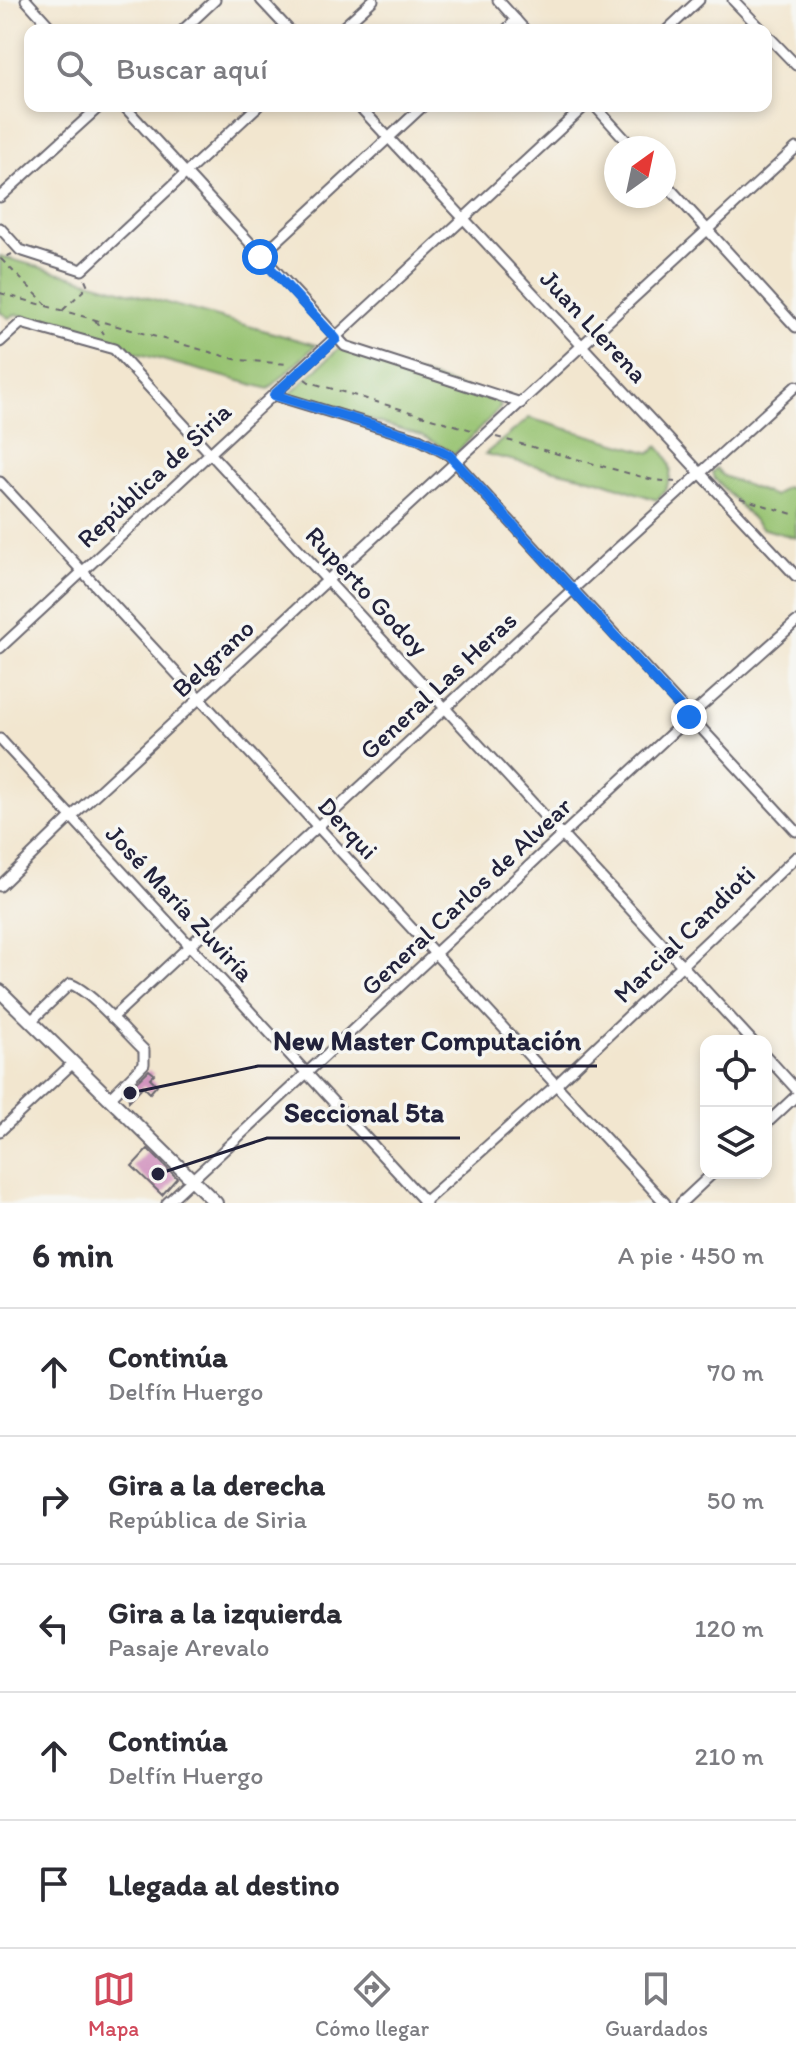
<!DOCTYPE html>
<html lang="es">
<meta charset="utf-8">
<style>
body{margin:0;font-family:Itim,sans-serif;background:#f7f7f7;color:#2b2b33}
.controls{position:absolute;right:24px;bottom:24px;display:grid;overflow:hidden;border-radius:16px;box-shadow:0 4px 12px #0003}
.controls button{width:72px;height:72px;display:grid;place-items:center;padding:0;border:0;border-bottom:2px solid #e1e1e2;background:#fff;color:#2b2b33;font:40px sans-serif}
.compass{position:absolute;left:604px;top:136px;width:72px;height:72px;border-radius:50%;background:#fff;box-shadow:0 4px 12px #0003;rotate:33deg}
.stop{position:absolute;width:24px;height:24px;margin:-18px;border:6px solid #1a73e8;border-radius:50%;background:#fff}
.stop.end{background:#1a73e8;border-color:#fff;box-shadow:0 2px 8px #0008}
.list{margin:0;padding:0;list-style:none}
h2{display:flex;justify-content:space-between;align-items:center;height:104px;margin:0;padding:0 32px;font-size:34px}
h2 small{font-size:26px;font-weight:400;color:#7c7c81}
.list li{display:grid;grid-template-columns:52px 1fr auto;gap:24px;align-items:center;box-sizing:border-box;height:128px;padding:0 32px;border-top:2px solid #e1e1e2}
.list b{display:block;font-size:30px;white-space:nowrap}
.list p{margin:0;font-size:26px;white-space:nowrap;color:#7c7c81}
.list em{font-size:26px;font-style:normal;color:#7c7c81}
.icon{flex:none;width:44px;height:44px;fill:none;stroke:currentColor;stroke-width:2;stroke-linecap:round;stroke-linejoin:round}
.map{position:relative;flex:none;width:796px;height:1203px;overflow:hidden}
.search{position:absolute;background:#fff;box-shadow:0 4px 12px #0003;left:24px;right:24px;top:24px;height:88px;display:flex;align-items:center;gap:20px;box-sizing:border-box;padding:0 28px;border-radius:16px;color:#7c7c81;font-size:30px}
.sheet{height:744px;background:#fff}
nav{display:flex;justify-content:space-around;align-items:center;box-sizing:border-box;height:112px;border-top:2px solid #e1e1e2;background:#fff;font-size:22px;color:#7c7c81}
nav a{display:grid;justify-items:center;gap:4px}
nav .on{color:#d1495b}
.map>svg:first-child{display:block}
.green{fill:#96c270;stroke:#5c7256;stroke-width:2}
.building{fill:#d294bf}
.lines{fill:none;stroke-linecap:round;stroke-linejoin:round}
.street-casing{stroke:#6b676f;stroke-width:13}
.secondary-casing{stroke:#6b676f;stroke-width:16}
.path{stroke:#6b676f;stroke-width:2;stroke-dasharray:6 6;stroke-linecap:butt}
.street{stroke:#fff;stroke-width:9}
.secondary{stroke:#fff;stroke-width:12}
.route{stroke:#1a73e8;stroke-width:10}
.labels{text-anchor:middle;dominant-baseline:central;stroke-width:7;stroke-linejoin:round;paint-order:stroke}
.street-label{font-size:26px;fill:#22223b;stroke:#f6f6f2}
.leader{fill:none;stroke:#22223b;stroke-width:3}
.callout-dot{fill:#22223b;stroke:#f6f6f2;stroke-width:3}
.callout-label{font-size:28px;text-anchor:middle;font-weight:bold;fill:#22223b;stroke:#f6f6f2;stroke-width:7;stroke-linejoin:round;paint-order:stroke}
</style>
<div class="map">
<svg width="796" height="1203" viewBox="0 0 796 1203">
<rect width="100%" height="100%" fill="#f6f6f2"/>
<filter id="ink" filterUnits="userSpaceOnUse"><feTurbulence type="fractalNoise" baseFrequency=".0125" numOctaves="2"/><feDisplacementMap in="SourceGraphic" scale="16" xChannelSelector="R" yChannelSelector="G"/><feConvolveMatrix kernelMatrix="1 2 1 2 8 2 1 2 1" color-interpolation-filters="sRGB"/></filter>
<filter id="wash" filterUnits="userSpaceOnUse"><feTurbulence type="fractalNoise" baseFrequency=".006" numOctaves="4" result="noise"/><feDisplacementMap in="SourceGraphic" scale="32" xChannelSelector="R" yChannelSelector="G"/><feGaussianBlur stdDeviation="1.8" result="paint"/><feColorMatrix in="noise" values="0 0 0 0 0 0 0 0 0 0 0 0 0 0 0 0 0 1.4 0 .05"/><feComposite in="paint" operator="in"/></filter>
<g filter="url(#wash)">
<rect width="100%" height="100%" fill="#f2e6cf"/>
<!-- green -->
<g class="green">
<path d="M0,256L316,345L269,389L133,352L123,343L16,314L9,318L0,312Z"/>
<path d="M339,348L495,398L501,407L455,454L421,435L288,396Z"/>
<path d="M529,418L651,453L658,446C676,464 674,482 657,500L598,480L485,454Z"/>
<path d="M716,468L723,476L774,496L785,487L796,490V538L761,528L714,478L712,473Z"/>
</g>
<g id="blocks">
<!-- building -->
<g class="building">
<path d="M149,1070L154,1074L150,1078L157,1085L150,1093L143,1086L129,1101L128,1090Z"/>
<path d="M148,1149L177,1178L162,1195L132,1166Z"/>
</g>
</g>
</g>
<g filter="url(#ink)">
<use href="#blocks" fill-opacity="0" stroke="#6b676f" stroke-width="2"/>
<g class="lines">
<!-- street casing -->
<g class="street-casing">
<g id="street">
<path d="M26,0L53,30"/>
<path d="M261,0L289,30"/>
<path d="M498,0L525,30"/>
<path d="M733,0L762,30"/>
<path d="M183,30L215,0"/>
<path d="M340,30L373,0"/>
<path d="M506,30L516,20"/>
<path d="M667,30L699,0"/>
<path d="M766,34L796,65"/>
<path d="M124,106L345,346L521,403"/>
<path d="M359,106L796,576"/>
<path d="M595,106L633,148"/>
<path d="M664,182L796,327"/>
<path d="M0,197L100,106"/>
<path d="M0,228L20,250L82,270L258,106"/>
<path d="M260,257L423,106"/>
<path d="M0,342L21,323L114,349L752,1041"/>
<path d="M274,395L419,439L449,455L796,831"/>
<path d="M0,482L665,1203"/>
<path d="M0,648L585,106"/>
<path d="M0,739L426,1203"/>
<path d="M0,886L71,817L796,148"/>
<path d="M112,1018L572,590L796,386"/>
<path d="M31,1021L70,984C90,990 127,1034 144,1050V1064L109,1099"/>
<path d="M766,1056L796,1089"/>
<path d="M766,1124L796,1096"/>
<path d="M0,1131L73,1063"/>
<path d="M167,1203L689,717L796,622"/>
<path d="M423,1203L556,1085L796,857"/>
<path d="M681,1203L713,1173"/>
</g>
</g>
<!-- secondary casing -->
<g class="secondary-casing">
<path id="secondary" d="M0,991L216,1203"/>
</g>
<!-- path -->
<g class="path">
<path d="M12,254L1,259L48,306"/>
<path d="M0,293L238,360L289,364"/>
<path d="M63,310L88,286L85,279"/>
<path d="M95,320L104,334"/>
<path d="M305,379L309,382L475,431"/>
<path d="M496,437L653,480L676,482"/>
<path d="M740,498L796,515"/>
</g>
<!-- street -->
<use href="#street" class="street"/>
<!-- secondary -->
<use href="#secondary" class="secondary"/>
</g>
</g>
<g class="lines" filter="url(#ink)">
<!-- route -->
<path class="route" d="M260,257L336,339L274,395L419,439L449,455L689,717"/>
</g>
<g class="labels">
<!-- street labels -->
<g class="street-label">
<text transform="translate(594 326) rotate(47)">Juan Llerena</text>
<text transform="translate(154 475) rotate(-43)">República de Siria</text>
<text transform="translate(367 591) rotate(47)">Ruperto Godoy</text>
<text transform="translate(213 658) rotate(-43)">Belgrano</text>
<text transform="translate(438 685) rotate(-43)">General Las Heras</text>
<text transform="translate(348 828) rotate(47)">Derqui</text>
<text transform="translate(466 896) rotate(-43)">General Carlos de Alvear</text>
<text transform="translate(180 903) rotate(47)">José María Zuviría</text>
<text transform="translate(684 934) rotate(-44)">Marcial Candioti</text>
</g>
</g>
<!-- callouts -->
<path class="leader" d="M130 1093L258 1066H597M158 1174L267 1138H460"/>
<g class="callout-dot">
<circle cx="130" cy="1093" r="8"/>
<circle cx="158" cy="1174" r="8"/>
</g>
<g class="callout-label">
<text x="427" y="1050">New Master Computación</text>
<text x="364" y="1122">Seccional 5ta</text>
</g>
</svg>
<div class="controls">
<button><svg class="icon" aria-label="locate" viewBox="0 0 24 24"><circle cx="12" cy="12" r="6"/><path d="M12 2v4M12 18v4M2 12h4M18 12h4"/></svg></button>
<button><svg class="icon" aria-label="layers" viewBox="0 0 24 24"><path d="M12 4l9 5-9 5-9-5zM3 14l9 5 9-5"/></svg></button>
</div>
<svg class="compass" viewBox="-18 -18 36 36"><path d="M0-13l5 13h-10z" fill="#e53935"/><path d="M0 13l5-13h-10z" fill="#7c7c81"/></svg>
<div class="stop" style="left:260px;top:257px"></div>
<div class="stop end" style="left:689px;top:717px"></div>
<div class="search"><svg class="icon" aria-label="search" viewBox="0 0 24 24"><circle cx="10" cy="10" r="6"/><path d="M15 15l6 6"/></svg>Buscar aquí</div>
</div>
<section class="sheet">
<h2>6 min<small>A pie · 450 m</small></h2>
<ul class="list">
<li><svg class="icon" aria-label="ahead" viewBox="0 0 24 24"><path d="M12 20V5M6 11l6-6 6 6"/></svg><div><b>Continúa</b><p>Delfín Huergo</p></div><em>70 m</em></li>
<li><svg class="icon" aria-label="right" viewBox="0 0 24 24"><path d="M7 20v-9h11M14 6l5 5-5 5"/></svg><div><b>Gira a la derecha</b><p>República de Siria</p></div><em>50 m</em></li>
<li><svg class="icon" aria-label="left" viewBox="0 0 24 24"><path d="M17 20v-9H6M10 6l-5 5 5 5"/></svg><div><b>Gira a la izquierda</b><p>Pasaje Arevalo</p></div><em>120 m</em></li>
<li><svg class="icon" aria-label="ahead" viewBox="0 0 24 24"><path d="M12 20V5M6 11l6-6 6 6"/></svg><div><b>Continúa</b><p>Delfín Huergo</p></div><em>210 m</em></li>
<li><svg class="icon" aria-label="arrive" viewBox="0 0 24 24"><path d="M6 21V4h12l-3 4 3 4H6"/></svg><div><b>Llegada al destino</b></div></li>
</ul>
</section>
<nav>
<a class="on"><svg class="icon" aria-label="map" viewBox="0 0 24 24"><path d="M3 6l6-2 6 2 6-2v14l-6 2-6-2-6 2zM9 4v14M15 6v14"/></svg>Mapa</a>
<a><svg class="icon" aria-label="directions" viewBox="0 0 24 24"><path d="M12 3l9 9-9 9-9-9zM9 14v-3h6M13 9l2 2-2 2"/></svg>Cómo llegar</a>
<a><svg class="icon" aria-label="saved" viewBox="0 0 24 24"><path d="M7 4h10v16l-5-4-5 4z"/></svg>Guardados</a>
</nav>
